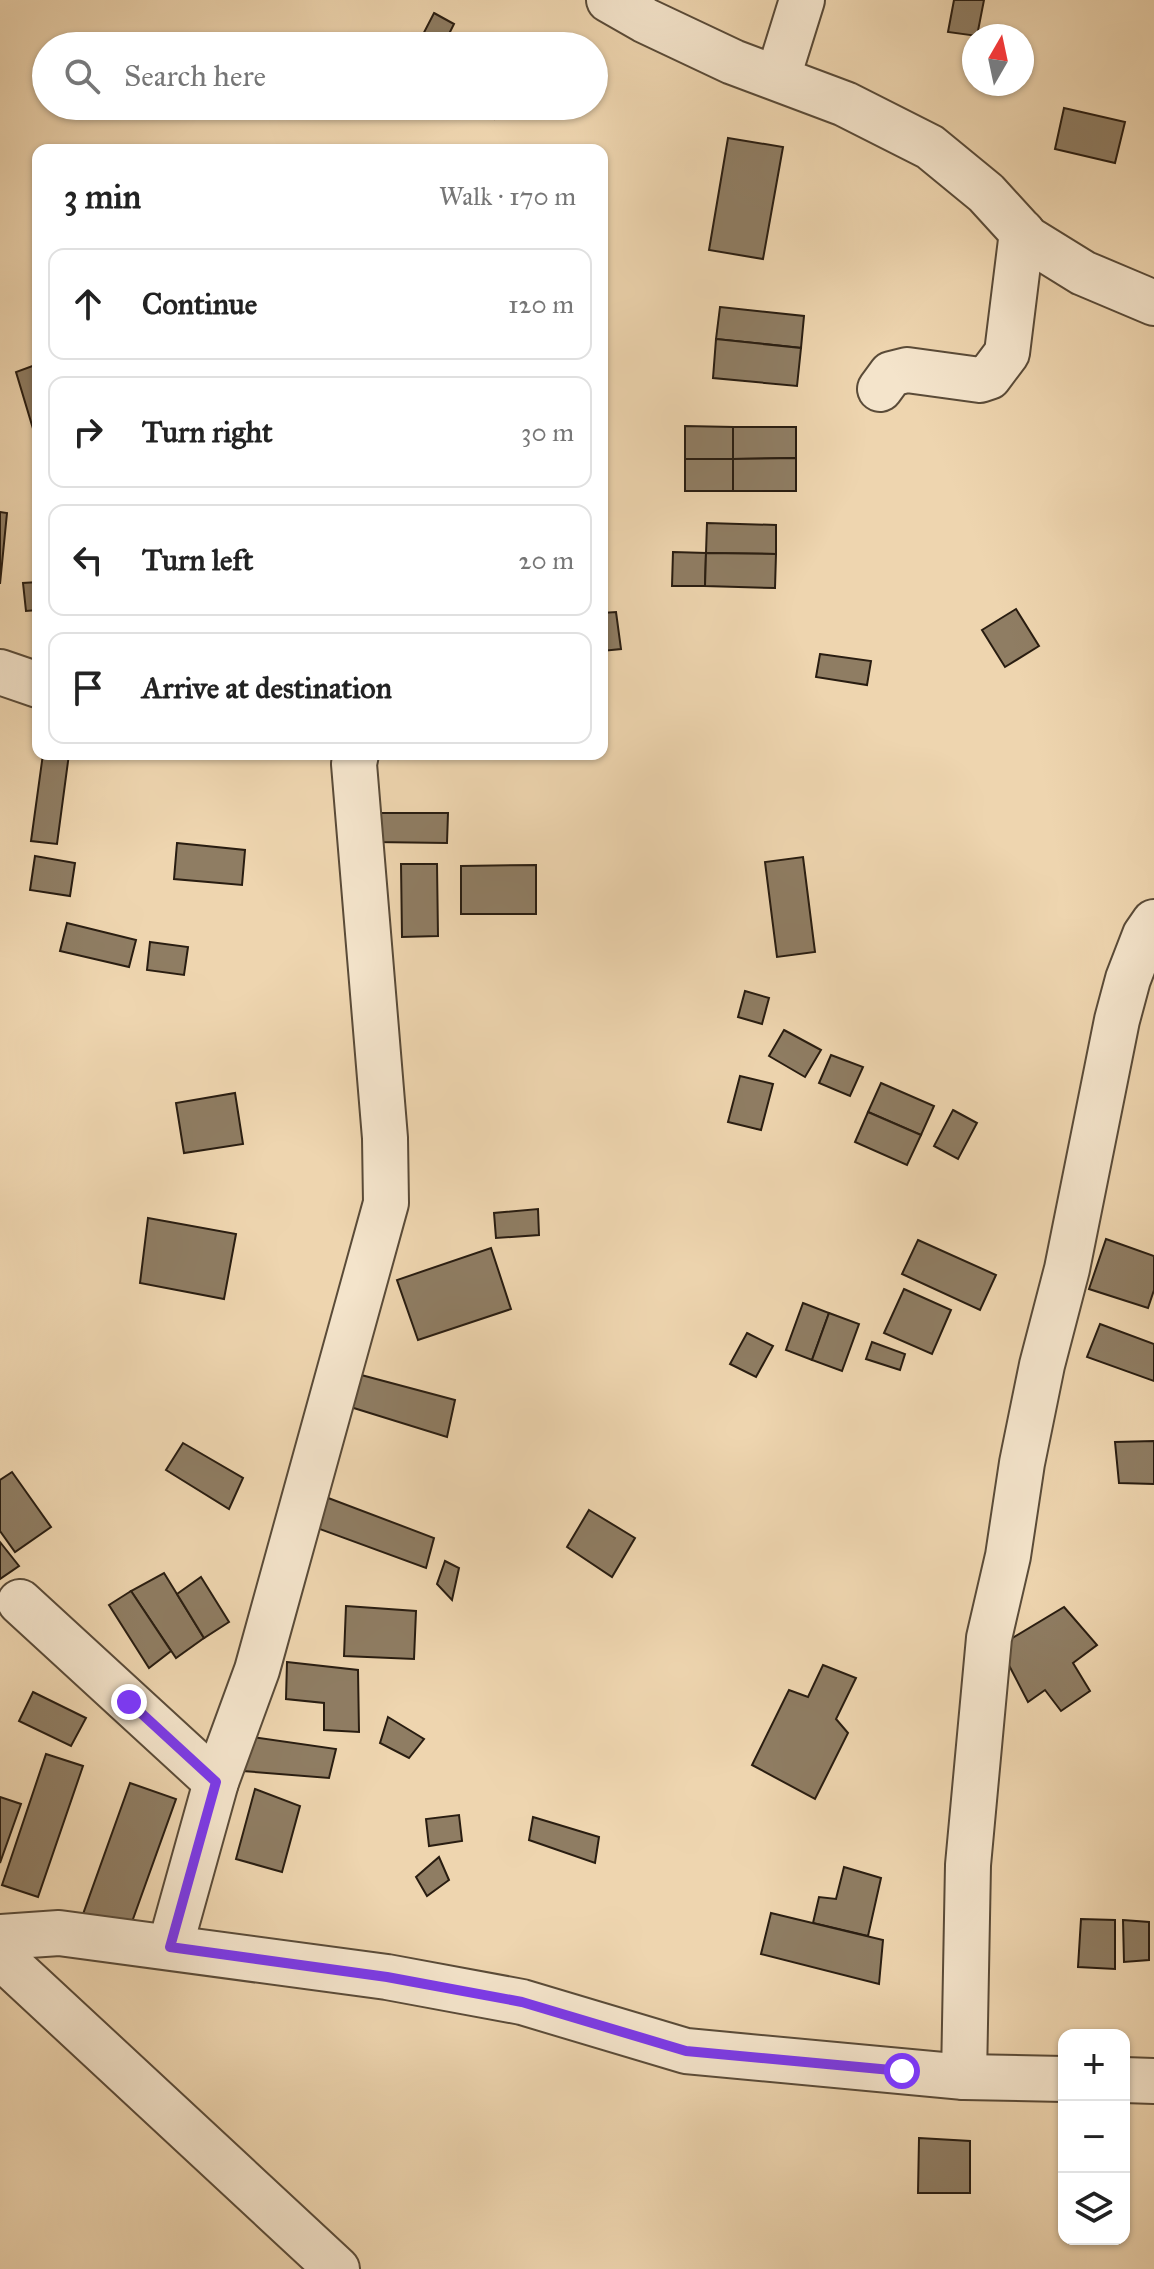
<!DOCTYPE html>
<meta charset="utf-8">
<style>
body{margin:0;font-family:"IM FELL Great Primer",serif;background:#f6f6f6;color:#222}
.controls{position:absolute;right:24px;bottom:24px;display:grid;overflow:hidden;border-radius:16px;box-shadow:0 2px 6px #0004}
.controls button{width:72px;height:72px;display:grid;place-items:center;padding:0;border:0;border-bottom:2px solid #e0e0e0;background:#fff;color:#222;font:40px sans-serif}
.compass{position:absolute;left:962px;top:24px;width:72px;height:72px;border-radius:50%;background:#fff;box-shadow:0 2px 6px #0004;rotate:9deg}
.stop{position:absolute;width:24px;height:24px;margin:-18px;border:6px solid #7c3aed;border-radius:50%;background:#fff}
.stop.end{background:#7c3aed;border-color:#fff;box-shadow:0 2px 8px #0008}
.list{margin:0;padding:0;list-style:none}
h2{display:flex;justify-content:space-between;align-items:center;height:104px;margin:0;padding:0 32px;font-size:34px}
h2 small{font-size:26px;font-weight:400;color:#767676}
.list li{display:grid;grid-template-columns:52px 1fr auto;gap:24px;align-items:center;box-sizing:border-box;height:112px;margin:0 16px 16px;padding:0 16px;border:2px solid #e0e0e0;border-radius:16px}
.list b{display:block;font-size:30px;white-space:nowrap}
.list em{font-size:26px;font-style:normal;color:#767676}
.icon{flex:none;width:44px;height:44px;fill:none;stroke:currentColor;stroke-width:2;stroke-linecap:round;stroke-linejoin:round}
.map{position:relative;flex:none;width:1154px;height:2269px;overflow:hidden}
.search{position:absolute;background:#fff;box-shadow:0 2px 6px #0004;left:32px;top:32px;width:576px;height:88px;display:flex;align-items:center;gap:20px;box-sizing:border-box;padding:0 28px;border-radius:44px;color:#767676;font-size:30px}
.panel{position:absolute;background:#fff;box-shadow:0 2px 6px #0004;left:32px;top:144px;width:576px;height:616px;border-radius:16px}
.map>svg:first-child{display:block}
.building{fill:#8f7d63;stroke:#291d11;stroke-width:2}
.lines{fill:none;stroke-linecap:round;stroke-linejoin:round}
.minor-casing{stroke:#5a4b38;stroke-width:48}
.minor{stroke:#f4e4cb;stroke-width:44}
.route{stroke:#7c3aed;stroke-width:10}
</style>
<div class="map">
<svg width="1154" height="2269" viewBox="0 0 1154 2269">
<rect width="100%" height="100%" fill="#eed5af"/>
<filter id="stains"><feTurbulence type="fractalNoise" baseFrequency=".0025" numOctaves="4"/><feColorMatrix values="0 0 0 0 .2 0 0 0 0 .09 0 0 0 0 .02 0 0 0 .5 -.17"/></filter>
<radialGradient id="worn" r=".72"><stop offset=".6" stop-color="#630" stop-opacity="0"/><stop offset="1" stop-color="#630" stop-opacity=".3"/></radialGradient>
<!-- building -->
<g class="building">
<path d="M954,0H984L977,36L948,32Z"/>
<path d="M434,13L454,24L443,46H417Z"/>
<path d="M471,106H501L494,119Z"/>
<path d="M1064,108L1125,122L1115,163L1055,149Z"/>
<path d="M728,138L783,147L763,259L709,250Z"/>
<path d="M720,307L804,316L801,348L716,339Z"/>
<path d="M716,339L801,348L797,386L713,378Z"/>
<path d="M38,364V442H37L16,372Z"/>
<path d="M685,426L733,427V459H685Z"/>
<path d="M733,427H796V458L733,459Z"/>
<path d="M796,458V491H733V459Z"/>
<rect x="685" y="459" width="48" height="32"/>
<path d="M0,512L7,513L0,584Z"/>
<path d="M707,523L776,525V554L706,553Z"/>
<path d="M673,552L706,553L705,586H672Z"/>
<path d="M706,553L776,554L775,588L705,586Z"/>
<path d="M38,582V610L26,611L23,583Z"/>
<path d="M1016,609L1039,646L1005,667L982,630Z"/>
<path d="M616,612L621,649L602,651V613Z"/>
<path d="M820,654L871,661L867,685L816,677Z"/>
<path d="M43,754H69L57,844L31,841Z"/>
<path d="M374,813H448L447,843L374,842Z"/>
<path d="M177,843L245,850L242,885L174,879Z"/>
<path d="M35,856L75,863L70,896L30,890Z"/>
<path d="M803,857L815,952L777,957L765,862Z"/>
<path d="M401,864H437L438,936L402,937Z"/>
<path d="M536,865V914H461V866Z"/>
<path d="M67,923L136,940L129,967L60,951Z"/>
<path d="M150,942L188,947L184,975L147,970Z"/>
<path d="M745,991L769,998L762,1024L738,1017Z"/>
<path d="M784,1030L821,1050L805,1077L769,1056Z"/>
<path d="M831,1055L863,1067L850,1096L819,1083Z"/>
<path d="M740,1076L773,1084L761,1130L728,1122Z"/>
<path d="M881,1083L934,1106L921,1135L868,1112Z"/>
<path d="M235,1093L243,1144L184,1153L176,1103Z"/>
<path d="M953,1110L977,1123L958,1159L934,1146Z"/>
<path d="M868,1112L921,1135L907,1165L855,1142Z"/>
<path d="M538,1209L539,1235L496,1238L494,1213Z"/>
<path d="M148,1218L236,1234L224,1299L140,1283Z"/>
<path d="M1106,1239L1154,1256V1290L1148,1308L1089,1289Z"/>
<path d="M918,1240L996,1275L980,1310L902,1274Z"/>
<path d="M491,1248L511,1309L418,1340L397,1280Z"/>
<path d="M904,1289L951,1310L932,1354L884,1333Z"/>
<path d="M803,1303L829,1313L812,1360L786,1350Z"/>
<path d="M829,1313L859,1324L842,1371L812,1360Z"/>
<path d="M1100,1324L1154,1344V1381L1087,1357Z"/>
<path d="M747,1333L773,1346L756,1377L730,1364Z"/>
<path d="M872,1342L905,1354L900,1370L866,1359Z"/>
<path d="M350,1372L455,1400L447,1437L344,1405Z"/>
<path d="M1154,1441V1484L1119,1483L1115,1442Z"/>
<path d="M183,1443L243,1478L229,1509L166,1470Z"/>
<path d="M12,1472L51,1527L15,1552L0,1531V1480Z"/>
<path d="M315,1493L434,1538L426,1568L306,1524Z"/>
<path d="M589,1510L635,1538L612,1577L567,1547Z"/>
<path d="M0,1542L19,1566L0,1579Z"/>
<path d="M445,1561L459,1568L452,1600L437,1584Z"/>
<path d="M164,1573L204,1638L176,1658L131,1591Z"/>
<path d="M201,1577L229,1622L204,1638L177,1594Z"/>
<path d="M131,1591L171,1651L149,1668L109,1605Z"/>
<path d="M346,1606L416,1611L414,1659L344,1656Z"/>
<path d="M1064,1607L1097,1645L1073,1663L1090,1691L1061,1711L1045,1690L1028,1702L999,1646Z"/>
<path d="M287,1662L358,1670L359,1732L324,1730V1703L286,1699Z"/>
<path d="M823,1665L856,1678L836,1719L848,1733L815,1799L752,1765L789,1690L808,1697Z"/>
<path d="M33,1692L86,1718L71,1746L19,1721Z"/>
<path d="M388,1717L424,1739L409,1758L380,1743Z"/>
<path d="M246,1736L336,1749L329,1778L243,1771Z"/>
<path d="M46,1754L83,1766L38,1897L2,1885Z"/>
<path d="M130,1783L176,1799L128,1933L82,1917Z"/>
<path d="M255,1789L300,1806L282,1872L236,1859Z"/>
<path d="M0,1797L21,1804L0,1863Z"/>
<path d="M459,1815L462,1841L429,1846L426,1819Z"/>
<path d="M533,1817L599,1837L595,1863L529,1840Z"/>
<path d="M439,1857L449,1880L427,1896L416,1877Z"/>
<path d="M844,1867L881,1878L868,1936L813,1923L819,1897L836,1899Z"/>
<path d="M771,1913L883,1940L879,1984L761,1954Z"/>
<path d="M1081,1919L1115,1920V1969L1078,1967Z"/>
<path d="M1123,1920L1149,1922V1960L1124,1962Z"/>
<path d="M919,2138L970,2141V2193H918Z"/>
</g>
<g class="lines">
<!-- minor casing -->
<g class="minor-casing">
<g id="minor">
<path d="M609,0L644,20L733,62L845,104L930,147L986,193L1028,239L1083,273L1154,303"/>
<path d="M778,77L802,0"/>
<path d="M880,389L891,374L907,370L980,380L989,377L1007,353L1022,232"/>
<path d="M0,672L38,685"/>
<path d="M20,1602L216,1782"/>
<path d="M0,1937L59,1933L387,1977L522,2002L686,2051L964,2077L1064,2079"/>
<path d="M170,1947L216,1782L257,1670L386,1203L385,1138L354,764L356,754"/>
<path d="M0,1956L337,2269"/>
<path d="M964,2077L968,1865L989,1638L1008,1556L1022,1463L1042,1365L1067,1269L1117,1020L1128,979L1145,935L1154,922"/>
<path d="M1124,2080L1154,2081"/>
</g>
</g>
<!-- minor -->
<use href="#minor" class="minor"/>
</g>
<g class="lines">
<!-- route -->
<path class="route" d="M129,1702L216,1782L170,1947L387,1977L522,2002L686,2051L902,2071"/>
</g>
<rect width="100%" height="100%" filter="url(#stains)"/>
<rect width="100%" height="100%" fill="url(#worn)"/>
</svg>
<div class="controls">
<button>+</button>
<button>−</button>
<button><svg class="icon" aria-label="layers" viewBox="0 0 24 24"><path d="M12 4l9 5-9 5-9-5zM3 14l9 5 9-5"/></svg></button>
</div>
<svg class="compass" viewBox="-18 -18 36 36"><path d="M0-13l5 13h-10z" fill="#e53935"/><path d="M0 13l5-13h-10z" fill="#767676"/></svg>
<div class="stop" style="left:902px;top:2071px"></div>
<div class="stop end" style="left:129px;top:1702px"></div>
<div class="search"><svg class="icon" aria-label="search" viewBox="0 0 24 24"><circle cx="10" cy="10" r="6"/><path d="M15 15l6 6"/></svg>Search here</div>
<section class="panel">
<h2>3 min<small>Walk · 170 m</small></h2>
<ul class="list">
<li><svg class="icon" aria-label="ahead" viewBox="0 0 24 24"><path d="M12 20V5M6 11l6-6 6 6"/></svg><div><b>Continue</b></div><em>120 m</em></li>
<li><svg class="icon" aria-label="right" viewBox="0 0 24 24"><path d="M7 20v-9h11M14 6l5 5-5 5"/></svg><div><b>Turn right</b></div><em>30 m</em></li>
<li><svg class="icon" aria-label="left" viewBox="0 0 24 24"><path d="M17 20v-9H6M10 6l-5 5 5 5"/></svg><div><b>Turn left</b></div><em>20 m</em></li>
<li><svg class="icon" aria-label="arrive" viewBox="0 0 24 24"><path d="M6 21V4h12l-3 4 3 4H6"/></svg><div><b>Arrive at destination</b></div></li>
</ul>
</section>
</div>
